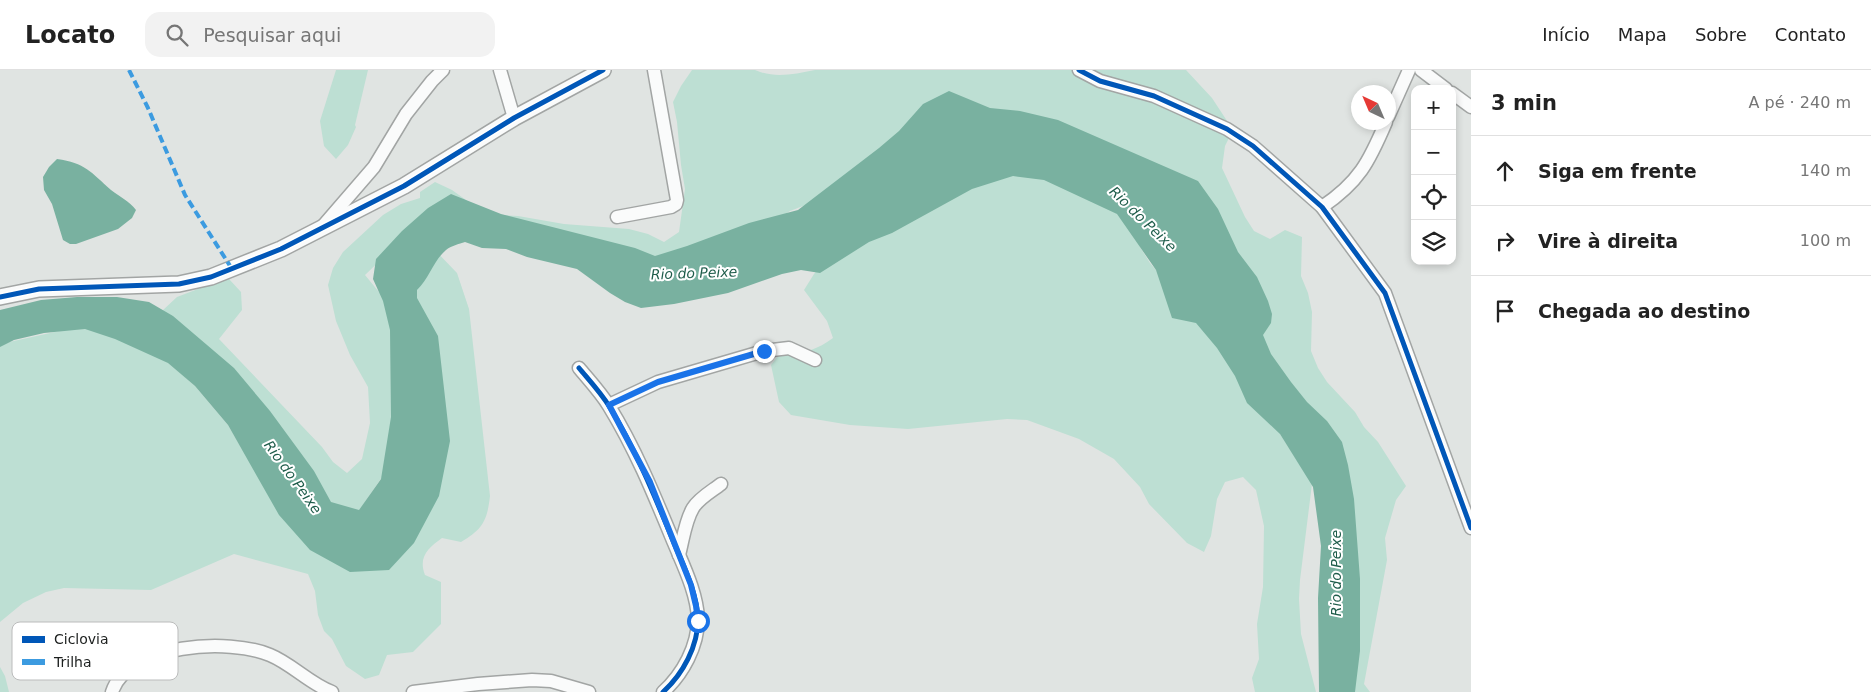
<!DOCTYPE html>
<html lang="pt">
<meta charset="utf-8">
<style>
body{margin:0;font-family:"DejaVu Sans",sans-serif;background:#f2f2f2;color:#222}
.controls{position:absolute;right:15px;top:15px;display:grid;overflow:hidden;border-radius:10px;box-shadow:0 2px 8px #0003}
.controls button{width:45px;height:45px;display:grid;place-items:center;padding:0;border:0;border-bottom:1px solid #e0e0e0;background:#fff;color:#222;font:25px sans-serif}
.compass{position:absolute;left:1351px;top:15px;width:45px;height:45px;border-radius:50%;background:#fff;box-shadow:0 2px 8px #0003;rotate:316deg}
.stop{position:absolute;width:15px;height:15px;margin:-11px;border:4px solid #1a73e8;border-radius:50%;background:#fff}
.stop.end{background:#1a73e8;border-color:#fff;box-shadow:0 1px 5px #0008}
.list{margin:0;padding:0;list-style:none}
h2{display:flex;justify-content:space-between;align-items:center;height:65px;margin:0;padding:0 20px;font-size:21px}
h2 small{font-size:16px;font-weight:400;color:#767676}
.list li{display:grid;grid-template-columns:32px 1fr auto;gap:15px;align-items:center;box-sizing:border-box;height:70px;padding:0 20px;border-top:1px solid #e0e0e0}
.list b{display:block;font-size:19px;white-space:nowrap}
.list em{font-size:16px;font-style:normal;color:#767676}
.icon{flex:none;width:28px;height:28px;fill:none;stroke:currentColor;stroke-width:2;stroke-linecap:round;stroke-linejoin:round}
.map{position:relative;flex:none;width:1471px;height:622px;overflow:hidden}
header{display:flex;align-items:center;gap:30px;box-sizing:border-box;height:70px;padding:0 25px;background:#fff;border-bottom:1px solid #e0e0e0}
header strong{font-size:24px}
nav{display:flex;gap:28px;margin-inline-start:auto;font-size:18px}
.search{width:350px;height:45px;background:#f2f2f2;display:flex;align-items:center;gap:12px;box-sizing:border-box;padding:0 18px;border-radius:15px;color:#767676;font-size:19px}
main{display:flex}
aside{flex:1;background:#fff}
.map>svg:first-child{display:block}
.green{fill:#bddfd3}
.water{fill:#79b1a0}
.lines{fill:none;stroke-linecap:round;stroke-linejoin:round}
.minor-casing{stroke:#a2a5a4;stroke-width:15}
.tertiary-casing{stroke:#a2a5a4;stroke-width:18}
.minor{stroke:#fafbfb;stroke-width:12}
.tertiary{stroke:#fafbfb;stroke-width:15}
.quiet{stroke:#3c9be0;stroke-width:4;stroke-dasharray:8 4;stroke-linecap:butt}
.cycleway-casing{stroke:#fff;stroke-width:8}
.cycleway{stroke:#0057b8;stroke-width:5}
.route{stroke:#1a73e8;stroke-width:6}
.labels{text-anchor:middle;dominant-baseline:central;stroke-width:4;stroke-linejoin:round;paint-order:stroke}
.water-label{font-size:14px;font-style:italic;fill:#1f5d4b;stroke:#fff}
.key{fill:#fff;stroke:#bbbcbc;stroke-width:1}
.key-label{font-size:14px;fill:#1c1f1e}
</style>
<header>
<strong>Locato</strong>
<div class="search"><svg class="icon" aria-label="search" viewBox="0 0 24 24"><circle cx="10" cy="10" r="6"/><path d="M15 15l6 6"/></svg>Pesquisar aqui</div>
<nav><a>Início</a><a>Mapa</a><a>Sobre</a><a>Contato</a></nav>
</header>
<main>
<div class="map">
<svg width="1471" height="622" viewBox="0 0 1471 622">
<rect width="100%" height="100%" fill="#e0e4e2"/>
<!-- green -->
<g class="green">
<path d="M336,0H368L355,55L356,57L348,75L336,89L324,76L320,51Z"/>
<path d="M692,0H755C775,9 794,4 815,0H1186L1212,28L1233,60L1225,76L1222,98L1245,147L1254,161L1270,169L1285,160L1302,167L1301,206L1308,223L1312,242L1311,281L1318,298L1327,312L1355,342L1364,357L1378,372L1406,416L1396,430L1385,468L1387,490L1364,614L1370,622H1341L1345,436L1080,87L824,128L790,141L717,187L700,194L489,164L391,180L365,205L388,233L400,381L358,442L344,453L162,241L177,227L211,214L229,209L241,222L242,240L219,269L322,377L333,392L347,403L362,389L370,353L368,317L350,285L336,251L328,215L333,198L343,182L383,145L401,134L420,128V122L435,112L452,120L480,140L499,145L518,146L564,154L629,159L648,164L664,172L679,162L685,119L681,95L677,52L673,32L681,16Z"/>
<path d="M964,103L1083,109L1136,159L1140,177L1150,193L1235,293L1312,414L1300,510L1299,529L1301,564L1316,622H1255L1252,608L1259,589L1257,554L1263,517L1264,456L1256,420L1243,407L1225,412L1217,429L1211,466L1204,482L1187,473L1149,434L1140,417L1114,389L1079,369L1027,350L1007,349L908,359L850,355L791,345L779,332L771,295L781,282C805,283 813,282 833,268L827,251L804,220L814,204L839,175Z"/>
<path d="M432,177L457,203L469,239L490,426C487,451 483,459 461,472L442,468C428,478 418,487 425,505L441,512V554L413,582L387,585L379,605L365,609L346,596L332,569L324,561L318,545L315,521L308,504L234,484L151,520L64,518L46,522L23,533L0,552V274L82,256L136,264L195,316L228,355L242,379L379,480L405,218Z"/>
<path d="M0,597L5,606L9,622H0Z"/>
</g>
<!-- water -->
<g class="water">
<path d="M949,21L990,38L1020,41L1058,50L1198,111L1218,139L1238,182L1257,207L1268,231L1272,244L1271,253L1263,265L1271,284L1291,312L1307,332L1327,351L1342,372L1348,395L1354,429L1360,509V581L1355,622H1319L1318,528L1321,476L1313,417L1280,364L1247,333L1235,306L1217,278L1196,253L1172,248L1156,200L1117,144L1044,110L1013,106L972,119L892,163L869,172L820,203L801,200L782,204L728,223L674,234L641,238L625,232L610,223L577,199L527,187L506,179L482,178L465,172C459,174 451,176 446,180C433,191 429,209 417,220V228L438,266L450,371L439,426L414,473L389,500L350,502L310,480L279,445L228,355L195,316L168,293L115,269L85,259L44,263L14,270L0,277V240L41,230L77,227H117L149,232L173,246L234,298L270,341L314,401L331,432L359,440L381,409L391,347L390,260L383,231L373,209L376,189L402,161L428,138L451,124L501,144L635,178L655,186L687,176L749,153L798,140L879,78L899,61L923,34Z"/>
<path d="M57,89C85,93 91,102 111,120C120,127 129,131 136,140L132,148L118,159L76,174H70L63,170L52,134L44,120L43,107L49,97Z"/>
</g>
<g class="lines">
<!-- minor casing -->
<g class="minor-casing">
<g id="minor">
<path d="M500,0L514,48"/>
<path d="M1079,0L1100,11L1154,26L1227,59L1253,76L1322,137L1385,223L1471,458"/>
<path d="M1421,0L1446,19"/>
<path d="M1452,23L1471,37"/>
<path d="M1388,47L1409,0"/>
<path d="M1322,137C1359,112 1369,92 1386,52"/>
<path d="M617,147L671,137L676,134L677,130L654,0"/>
<path d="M323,156L374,97L406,44L432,11L443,0"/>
<path d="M579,298C589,310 601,323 609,336C636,380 655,427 674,473C684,497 697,523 698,549C698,576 683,604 663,622"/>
<path d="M609,335L658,312L764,281L789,278L815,290"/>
<path d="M679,485C683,470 685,451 693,438C699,428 712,421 721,414"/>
<path d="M112,622C128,573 230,568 270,585C292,594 310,614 332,622"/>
<path d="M413,622L478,614L532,610L551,611L589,622"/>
</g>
</g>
<!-- tertiary casing -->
<g class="tertiary-casing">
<path id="tertiary" d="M0,227L39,219L179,214L211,207L281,179L404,116L514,48L603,0"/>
</g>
<!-- minor -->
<use href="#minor" class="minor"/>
<!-- tertiary -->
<use href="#tertiary" class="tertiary"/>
<!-- quiet -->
<path class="quiet" d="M129,0L148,38L185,125L232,199"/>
<!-- cycleway casing -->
<g class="cycleway-casing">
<g id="cycleway">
<path d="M1079,0L1100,11L1154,26L1227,59L1253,76L1322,137L1385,223L1471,458"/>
<path d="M0,227L39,219L179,214L211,207L281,179L404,116L514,48L603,0"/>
<path d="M579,298C589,310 601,323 609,336C636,380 655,427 674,473C684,497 697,523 698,549C698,576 683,604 663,622"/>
</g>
</g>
<!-- cycleway -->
<use href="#cycleway" class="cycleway"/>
</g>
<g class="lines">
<!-- route -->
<path class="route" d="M698,551L696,536L691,515L650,412L609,335L658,312L764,281"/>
</g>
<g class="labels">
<!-- water labels -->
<g class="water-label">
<text transform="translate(1143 149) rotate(44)">Rio do Peixe</text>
<text transform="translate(694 203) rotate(-2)">Rio do Peixe</text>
<text transform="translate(293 407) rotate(54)">Rio do Peixe</text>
<text transform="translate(1336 503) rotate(-90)">Rio do Peixe</text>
</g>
</g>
<!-- legend -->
<rect x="12" y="552" width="166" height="58" rx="8" class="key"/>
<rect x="22" y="566" width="23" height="7" fill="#0057b8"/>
<rect x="22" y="589" width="23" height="6" fill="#3c9be0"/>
<g class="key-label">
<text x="54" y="574">Ciclovia</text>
<text x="54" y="597">Trilha</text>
</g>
</svg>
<div class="controls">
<button>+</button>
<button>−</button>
<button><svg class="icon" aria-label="locate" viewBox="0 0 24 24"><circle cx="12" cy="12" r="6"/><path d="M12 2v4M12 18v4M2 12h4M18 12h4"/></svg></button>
<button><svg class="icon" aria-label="layers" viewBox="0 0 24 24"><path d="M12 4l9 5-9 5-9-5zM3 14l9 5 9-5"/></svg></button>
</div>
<svg class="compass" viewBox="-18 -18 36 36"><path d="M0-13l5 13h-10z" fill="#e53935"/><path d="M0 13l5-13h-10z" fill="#767676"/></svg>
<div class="stop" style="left:698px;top:551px"></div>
<div class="stop end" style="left:764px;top:281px"></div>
</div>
<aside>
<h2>3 min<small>A pé · 240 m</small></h2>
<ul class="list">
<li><svg class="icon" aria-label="ahead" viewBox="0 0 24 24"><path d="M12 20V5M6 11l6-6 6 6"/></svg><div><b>Siga em frente</b></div><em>140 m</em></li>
<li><svg class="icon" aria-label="right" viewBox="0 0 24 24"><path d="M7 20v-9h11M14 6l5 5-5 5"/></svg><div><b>Vire à direita</b></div><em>100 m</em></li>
<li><svg class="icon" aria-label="arrive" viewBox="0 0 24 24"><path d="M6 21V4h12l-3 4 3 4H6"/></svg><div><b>Chegada ao destino</b></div></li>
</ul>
</aside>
</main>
